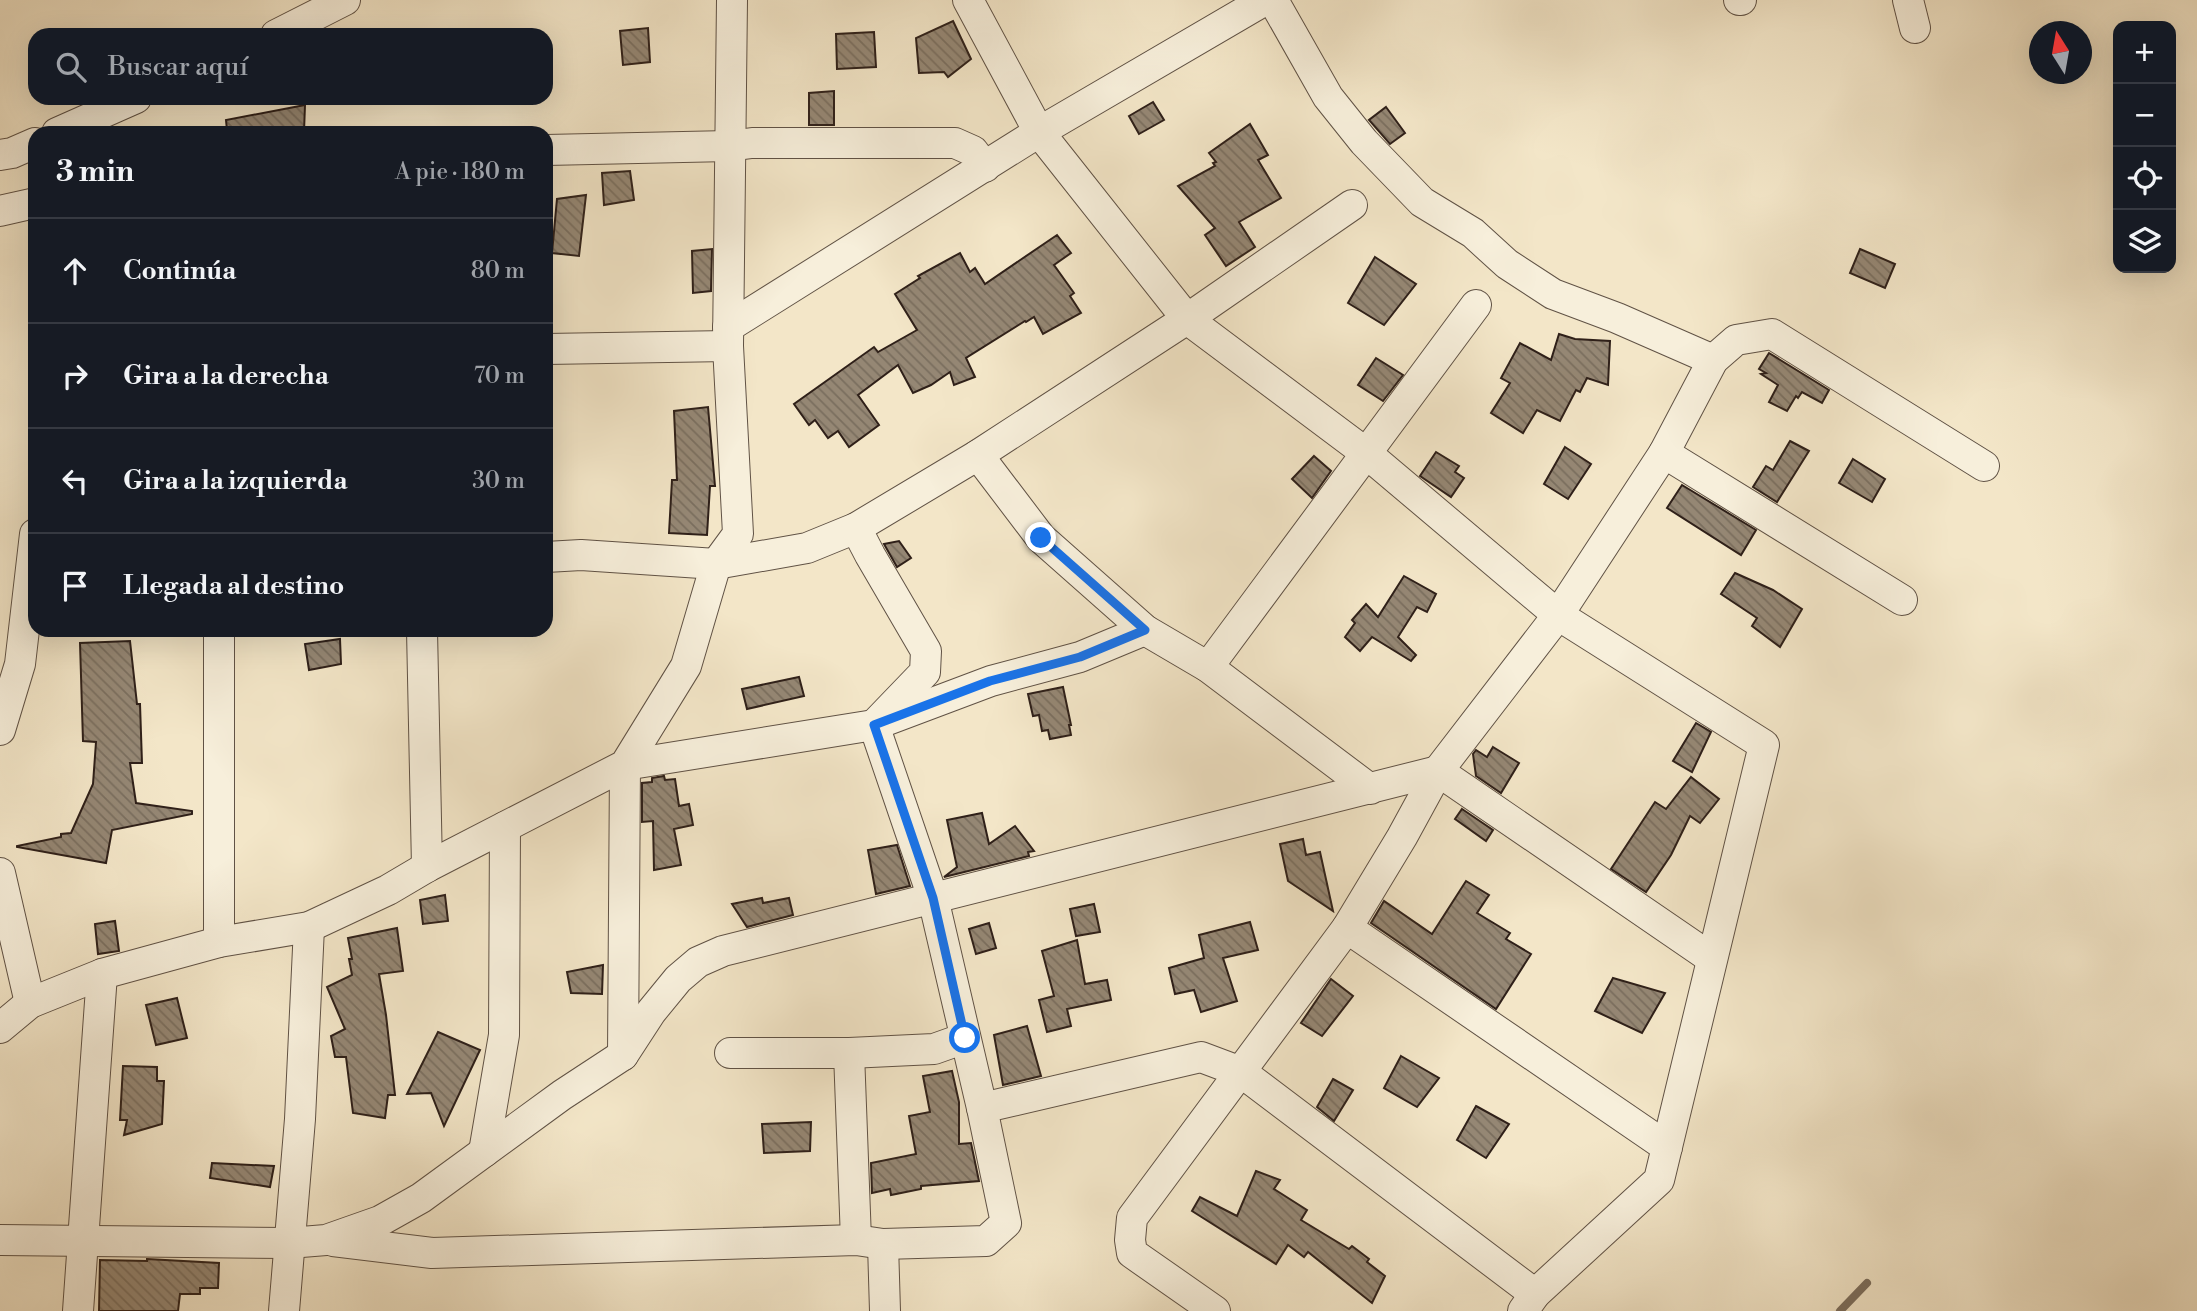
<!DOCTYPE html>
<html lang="es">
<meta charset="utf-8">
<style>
body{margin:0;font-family:"Libre Bodoni",serif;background:#242831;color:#f1f3f6}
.controls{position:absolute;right:21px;top:21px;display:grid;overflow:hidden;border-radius:14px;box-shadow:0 7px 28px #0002}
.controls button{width:63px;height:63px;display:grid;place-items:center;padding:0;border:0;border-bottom:2px solid #363941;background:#171b24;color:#f1f3f6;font:35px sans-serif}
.compass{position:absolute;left:2029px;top:21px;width:63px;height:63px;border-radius:50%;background:#171b24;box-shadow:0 7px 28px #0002;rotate:349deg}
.stop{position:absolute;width:21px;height:21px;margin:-16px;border:5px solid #1a73e8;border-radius:50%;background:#fff}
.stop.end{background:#1a73e8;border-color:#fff;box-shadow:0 2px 7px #0008}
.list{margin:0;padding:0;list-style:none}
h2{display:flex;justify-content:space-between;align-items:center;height:91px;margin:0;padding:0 28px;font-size:30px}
h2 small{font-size:23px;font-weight:400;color:#9ea1a6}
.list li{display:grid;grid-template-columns:46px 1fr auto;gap:21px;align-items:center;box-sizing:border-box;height:105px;padding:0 28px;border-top:2px solid #363941}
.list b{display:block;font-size:26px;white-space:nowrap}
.list em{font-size:23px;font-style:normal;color:#9ea1a6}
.icon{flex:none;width:38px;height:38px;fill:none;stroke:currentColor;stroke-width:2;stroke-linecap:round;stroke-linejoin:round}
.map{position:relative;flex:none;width:2197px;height:1311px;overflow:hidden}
.search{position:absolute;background:#171b24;box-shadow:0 7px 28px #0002;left:28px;top:28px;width:525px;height:77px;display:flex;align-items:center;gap:18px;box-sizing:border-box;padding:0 24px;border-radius:21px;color:#9ea1a6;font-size:26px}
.panel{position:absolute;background:#171b24;box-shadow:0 7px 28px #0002;left:28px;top:126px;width:525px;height:511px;border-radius:21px}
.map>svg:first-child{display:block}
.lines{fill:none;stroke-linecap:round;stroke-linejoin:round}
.stream{stroke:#7c6f5e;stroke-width:8}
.building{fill:url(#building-back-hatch);stroke:#2f2019;stroke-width:2}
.street-casing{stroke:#605245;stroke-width:32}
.street{stroke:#f7efdb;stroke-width:30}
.route{stroke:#1a73e8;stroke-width:9}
</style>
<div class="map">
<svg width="2197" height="1311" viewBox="0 0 2197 1311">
<defs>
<pattern id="building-back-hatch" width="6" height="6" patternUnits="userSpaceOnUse" patternTransform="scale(1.75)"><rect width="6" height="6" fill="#958774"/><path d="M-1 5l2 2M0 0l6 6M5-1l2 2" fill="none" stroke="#7a6e5e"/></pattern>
</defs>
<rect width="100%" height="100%" fill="#f3e6c8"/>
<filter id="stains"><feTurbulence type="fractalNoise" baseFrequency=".00286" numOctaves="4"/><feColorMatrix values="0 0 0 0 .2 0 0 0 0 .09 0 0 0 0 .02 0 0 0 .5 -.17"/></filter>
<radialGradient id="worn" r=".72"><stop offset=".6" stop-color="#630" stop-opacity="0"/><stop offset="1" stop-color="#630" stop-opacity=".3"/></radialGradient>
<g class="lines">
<!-- stream -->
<path class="stream" d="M1840,1311L1867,1283"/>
</g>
<!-- building -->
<g class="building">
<path d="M953,21L971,59L948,77L944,72L919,73L916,38Z"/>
<path d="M648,28L650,62L623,65L620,31Z"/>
<path d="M874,32L876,67L837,69L836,34Z"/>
<path d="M834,91V125H809V93Z"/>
<path d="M1153,102L1164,120L1139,134L1129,116Z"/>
<path d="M305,105L304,132L227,130L226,120Z"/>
<path d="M1386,107L1405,133L1390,144L1369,120Z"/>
<path d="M1250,124L1268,155L1258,160L1281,198L1239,222L1255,247L1226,266L1205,235L1215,228L1178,186L1215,166L1213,163L1216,162L1209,153Z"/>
<path d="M630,171L634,200L604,205L602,173Z"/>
<path d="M586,195L579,256L552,253L557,199Z"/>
<path d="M1057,235L1071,253L1054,265L1074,293L1070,296L1081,313L1043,334L1034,317L1026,322L1025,321L966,358L975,377L954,385L950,372L931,385L913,393L898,365L858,395L879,425L849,447L838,431L828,438L815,420L809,425L794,404L874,347L878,352L917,330L895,294L920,278L918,276L960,253L970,272L975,268L985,284Z"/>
<path d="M712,249L711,291L693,293L692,251Z"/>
<path d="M1860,249L1895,264L1885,288L1850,273Z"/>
<path d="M1375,257L1416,284L1384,325L1348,303Z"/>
<path d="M1559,334L1575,339L1610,341L1608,385L1587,378L1580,392L1576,390L1560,421L1537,410L1523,433L1491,413L1510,383L1501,378L1520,343L1551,360Z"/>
<path d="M1769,353L1829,390L1822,403L1802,392L1798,398L1796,396L1787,411L1769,402L1778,385L1761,374L1766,373L1759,369Z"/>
<path d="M1376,358L1403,375L1383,401L1358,385Z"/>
<path d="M708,407L715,486H710L707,535L669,533L672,480H677L674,411Z"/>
<path d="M1790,441L1809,451L1777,502L1753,487L1766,466L1773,470Z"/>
<path d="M1565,447L1591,464L1568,499L1544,484Z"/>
<path d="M1436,452L1459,466L1455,472L1464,478L1451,497L1420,476Z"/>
<path d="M1314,456L1331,471L1312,498L1292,479Z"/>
<path d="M1853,459L1885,479L1872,502L1839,483Z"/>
<path d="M1682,485L1756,530L1741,555L1667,508Z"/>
<path d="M899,541L911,558L897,567L884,544Z"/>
<path d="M1735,573L1773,590L1802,609L1780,647L1752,626L1757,618L1721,594Z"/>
<path d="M1404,576L1436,594L1427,612L1417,607L1398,637L1416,655L1411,661L1372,637L1360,651L1345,637L1355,623L1352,620L1366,604L1378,617Z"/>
<path d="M340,639L341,664L309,670L305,644Z"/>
<path d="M130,641L137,704H140L142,763H130L136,803L192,811V814L112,830L106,863L17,847V846L61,837V834L71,833L93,784L96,742L83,741L80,643Z"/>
<path d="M799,677L804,696L747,709L742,689Z"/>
<path d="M1063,687L1071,725H1069L1071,735L1050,739L1048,730L1042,731L1039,715L1033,716L1028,694Z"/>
<path d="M1696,723L1711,732L1692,772L1673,761Z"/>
<path d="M1493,747L1519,763L1501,793L1476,776L1473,754L1476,750L1487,757Z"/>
<path d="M664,776L665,780L675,779L679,806L689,804L693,825L674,829L681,865L654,870L653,821L642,822V783L652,782V778Z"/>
<path d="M1691,777L1719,799L1700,823L1690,816L1671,855L1646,892L1611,869L1655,802L1666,809Z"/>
<path d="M1462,809L1493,830L1486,841L1455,819Z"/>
<path d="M982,813L989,844L1015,826L1034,851L1028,852L1029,856L944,877L957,867L947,820Z"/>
<path d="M1303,839L1306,855L1320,852L1333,911L1288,881L1280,844Z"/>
<path d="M897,845L910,886L876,894L868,850Z"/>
<path d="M1466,881L1489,895L1477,913L1510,933L1506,939L1531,954L1496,1009L1371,923L1384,901L1432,934Z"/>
<path d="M445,895L448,921L423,924L420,900Z"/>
<path d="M762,898L763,903L789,898L793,915L747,927L732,904Z"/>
<path d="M1094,904L1100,932L1076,936L1070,909Z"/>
<path d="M115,921L119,951L98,954L95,924Z"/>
<path d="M1250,922L1258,950L1223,958L1237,1001L1201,1012L1194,990L1175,994L1169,968L1204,958L1199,935Z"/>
<path d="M989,923L996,948L976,954L969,929Z"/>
<path d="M397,928L403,971L379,974L386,1015L395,1095H388L385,1118L353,1113L346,1057H335L331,1036L345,1029L327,987L352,975L349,959H352L348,938Z"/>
<path d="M1077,940L1085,984L1107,980L1111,1000L1067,1009L1071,1026L1047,1032L1039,1000L1054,996L1042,951Z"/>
<path d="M603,965L602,994L571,993L567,972Z"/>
<path d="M1613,978L1665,993L1642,1033L1595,1011Z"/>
<path d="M1331,979L1353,996L1322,1036L1301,1023Z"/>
<path d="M177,998L187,1038L156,1045L146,1005Z"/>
<path d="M1027,1026L1041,1076L1003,1085L994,1035Z"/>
<path d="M438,1032L480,1050L444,1126L431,1093L407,1094Z"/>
<path d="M1401,1056L1439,1078L1417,1107L1384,1088Z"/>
<path d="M123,1066L157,1067V1081H164L162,1124L124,1135L127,1120H120Z"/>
<path d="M952,1071L959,1102V1144L971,1143L979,1181L921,1186V1189L891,1195L890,1189L872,1193L871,1163L916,1154L909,1116L930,1112L923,1076Z"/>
<path d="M1333,1079L1353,1090L1334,1121L1317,1107Z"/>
<path d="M1476,1106L1509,1124L1486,1158L1457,1140Z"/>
<path d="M811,1122L810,1151L764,1153L762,1124Z"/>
<path d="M212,1163L274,1166L270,1187L210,1178Z"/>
<path d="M1256,1171L1280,1180L1274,1189L1307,1210L1301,1220L1349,1249L1352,1246L1369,1259L1367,1262L1385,1276L1372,1303L1308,1252L1304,1257L1288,1245L1276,1264L1192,1211L1200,1197L1237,1216Z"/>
<path d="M147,1259L219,1263L218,1288H200V1294H180L178,1311H99L100,1260L147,1261Z"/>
</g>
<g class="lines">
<!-- street casing -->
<g class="street-casing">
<g id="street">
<path d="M968,0L1039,132L1187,319L1366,453L1558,615L1764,745L1659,1180L1535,1294L1523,1311"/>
<path d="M1273,0L1328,97L1364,142L1422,202L1473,233L1507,264L1553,294L1617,318L1713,360"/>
<path d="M1739,0H1741"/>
<path d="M1908,0L1915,28"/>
<path d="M276,35L345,0"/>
<path d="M57,133L136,98"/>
<path d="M546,150L729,146L752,143H955L973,151L985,167"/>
<path d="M0,155L12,153L35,143"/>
<path d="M0,211L35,203"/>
<path d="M728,327L1039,132L1265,0"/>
<path d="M546,349L728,346"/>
<path d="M1664,453L1902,600"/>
<path d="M978,455L1041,538L1145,630L1208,667L1370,789"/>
<path d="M546,557L581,555L716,564L807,548L856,528L978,455L1187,319L1352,205"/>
<path d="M422,630L427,867"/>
<path d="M1208,667L1476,305"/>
<path d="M0,730L20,664L35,534"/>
<path d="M0,873L30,1003"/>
<path d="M1347,928L1667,1147"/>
<path d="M219,942V630"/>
<path d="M0,1028L30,1003L102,974L219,942L309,927L388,890L427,867L625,765L686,666L716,564L738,534L728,346L732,0"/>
<path d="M730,1053H849L934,1049L965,1038"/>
<path d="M849,1053L856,1240"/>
<path d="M623,1055L625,765L874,725L991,681L1080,657L1145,630"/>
<path d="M982,1108L1201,1057L1241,1072L1535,1294"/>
<path d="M484,1152L504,1035L505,827"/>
<path d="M0,1240L289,1243L326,1240L380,1221L421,1198L562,1095L623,1055L651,1012L678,979L698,962L723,951L1438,771L1711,958"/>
<path d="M333,1241L432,1253L856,1240L883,1244L986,1241L1006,1223L982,1108L933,898L874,725L925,672L926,651L870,555L856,528"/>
<path d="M883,1244L885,1311"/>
<path d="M78,1311L102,974"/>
<path d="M284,1311L300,1119L309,927"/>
<path d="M1215,1311L1132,1253L1130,1240L1132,1218L1347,928L1402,837L1438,771L1558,615L1664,453L1713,360L1736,340L1772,334L1984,466"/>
</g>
</g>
<!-- street -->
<use href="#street" class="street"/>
</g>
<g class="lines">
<!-- route -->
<path class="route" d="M965,1038L933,898L874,725L990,681L1080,657L1145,630L1041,538"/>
</g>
<rect width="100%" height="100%" filter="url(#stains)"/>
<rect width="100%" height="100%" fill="url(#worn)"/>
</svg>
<div class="controls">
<button>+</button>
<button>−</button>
<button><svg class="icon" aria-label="locate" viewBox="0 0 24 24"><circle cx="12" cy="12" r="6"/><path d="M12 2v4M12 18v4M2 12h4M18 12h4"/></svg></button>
<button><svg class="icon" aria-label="layers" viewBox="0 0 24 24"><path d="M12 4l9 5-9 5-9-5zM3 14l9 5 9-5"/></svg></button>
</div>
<svg class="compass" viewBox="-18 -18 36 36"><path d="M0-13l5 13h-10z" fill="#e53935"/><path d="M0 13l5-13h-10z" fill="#9ea1a6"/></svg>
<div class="stop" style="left:965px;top:1038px"></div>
<div class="stop end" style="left:1041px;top:538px"></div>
<div class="search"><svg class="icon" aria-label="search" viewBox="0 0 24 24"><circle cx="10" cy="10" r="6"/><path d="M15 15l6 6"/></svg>Buscar aquí</div>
<section class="panel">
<h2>3 min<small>A pie · 180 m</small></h2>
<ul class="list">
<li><svg class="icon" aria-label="ahead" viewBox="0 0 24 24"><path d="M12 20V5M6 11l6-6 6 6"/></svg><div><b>Continúa</b></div><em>80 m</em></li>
<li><svg class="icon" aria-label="right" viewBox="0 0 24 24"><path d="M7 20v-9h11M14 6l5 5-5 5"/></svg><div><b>Gira a la derecha</b></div><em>70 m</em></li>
<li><svg class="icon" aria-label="left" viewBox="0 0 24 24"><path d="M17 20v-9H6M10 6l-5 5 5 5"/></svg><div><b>Gira a la izquierda</b></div><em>30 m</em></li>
<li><svg class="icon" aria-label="arrive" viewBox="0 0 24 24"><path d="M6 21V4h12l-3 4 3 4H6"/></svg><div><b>Llegada al destino</b></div></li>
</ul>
</section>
</div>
